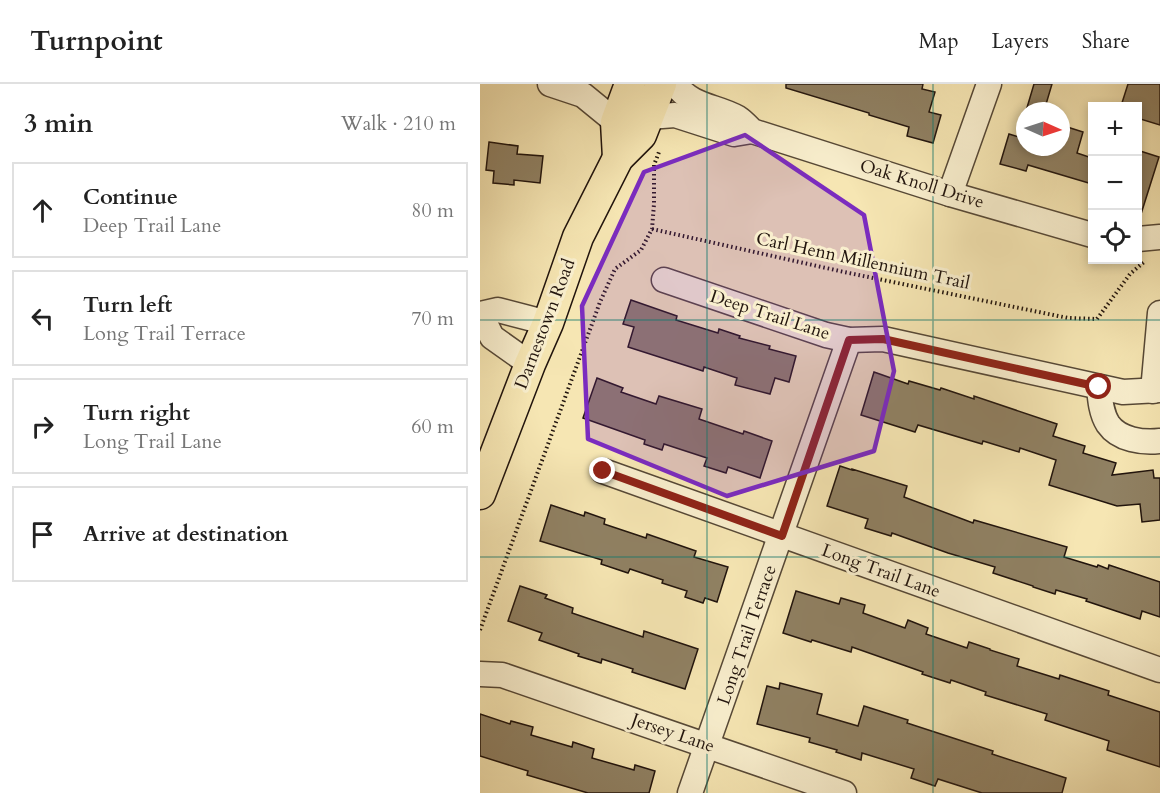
<!DOCTYPE html>
<meta charset="utf-8">
<style>
body{margin:0;font-family:Cardo,serif;background:#f6f6f6;color:#222}
.controls{position:absolute;right:18px;top:18px;display:grid;overflow:hidden;border-radius:0px;box-shadow:0 3px 9px #0003}
.controls button{width:54px;height:54px;display:grid;place-items:center;padding:0;border:0;border-bottom:2px solid #e0e0e0;background:#fff;color:#222;font:30px sans-serif}
.compass{position:absolute;left:536px;top:18px;width:54px;height:54px;border-radius:50%;background:#fff;box-shadow:0 3px 9px #0003;rotate:93deg}
.stop{position:absolute;width:18px;height:18px;margin:-14px;border:4px solid #8f2418;border-radius:50%;background:#fff}
.stop.end{background:#8f2418;border-color:#fff;box-shadow:0 2px 6px #0008}
.list{margin:0;padding:0;list-style:none}
h2{display:flex;justify-content:space-between;align-items:center;height:78px;margin:0;padding:0 24px;font-size:26px}
h2 small{font-size:20px;font-weight:400;color:#767676}
.list li{display:grid;grid-template-columns:39px 1fr auto;gap:18px;align-items:center;box-sizing:border-box;height:96px;margin:0 12px 12px;padding:0 12px;border:2px solid #e0e0e0;border-radius:0px}
.list b{display:block;font-size:22px;white-space:nowrap}
.list p{margin:0;font-size:20px;white-space:nowrap;color:#767676}
.list em{font-size:20px;font-style:normal;color:#767676}
.icon{flex:none;width:33px;height:33px;fill:none;stroke:currentColor;stroke-width:2;stroke-linecap:round;stroke-linejoin:round}
.map{position:relative;flex:none;width:680px;height:709px;overflow:hidden}
header{display:flex;align-items:center;gap:36px;box-sizing:border-box;height:84px;padding:0 30px;background:#fff;border-bottom:2px solid #e0e0e0}
header strong{font-size:28px}
nav{display:flex;gap:33px;margin-inline-start:auto;font-size:21px}
main{display:flex}
aside{flex:1;background:#fff}
.map>svg:first-child{display:block}
.building{fill:#908163;stroke:#21140d;stroke-width:1.5}
.lines{fill:none;stroke-linecap:round;stroke-linejoin:round}
.minor-casing{stroke:#564836;stroke-width:27}
.major-casing{stroke:#21140d;stroke-width:33}
.path{stroke:#21140d;stroke-width:4;stroke-dasharray:1.5 3;stroke-linecap:butt}
.minor{stroke:#f9efce;stroke-width:24}
.major{stroke:#f6e6b3;stroke-width:30}
.route{stroke:#8f2418;stroke-width:8}
.marked{fill:#7b2cbf;fill-opacity:0.2;stroke:#7b2cbf;stroke-width:4.5;stroke-linejoin:round}
.grid{fill:none;stroke:#0f766e;stroke-width:1.5;stroke-opacity:0.55}
.labels{text-anchor:middle;dominant-baseline:central;stroke-width:6;stroke-linejoin:round;paint-order:stroke}
.street-label{font-size:18px;fill:#21140d;stroke:#f9efce}
</style>
<header>
<strong>Turnpoint</strong>
<nav><a>Map</a><a>Layers</a><a>Share</a></nav>
</header>
<main>
<aside>
<h2>3 min<small>Walk · 210 m</small></h2>
<ul class="list">
<li><svg class="icon" aria-label="ahead" viewBox="0 0 24 24"><path d="M12 20V5M6 11l6-6 6 6"/></svg><div><b>Continue</b><p>Deep Trail Lane</p></div><em>80 m</em></li>
<li><svg class="icon" aria-label="left" viewBox="0 0 24 24"><path d="M17 20v-9H6M10 6l-5 5 5 5"/></svg><div><b>Turn left</b><p>Long Trail Terrace</p></div><em>70 m</em></li>
<li><svg class="icon" aria-label="right" viewBox="0 0 24 24"><path d="M7 20v-9h11M14 6l5 5-5 5"/></svg><div><b>Turn right</b><p>Long Trail Lane</p></div><em>60 m</em></li>
<li><svg class="icon" aria-label="arrive" viewBox="0 0 24 24"><path d="M6 21V4h12l-3 4 3 4H6"/></svg><div><b>Arrive at destination</b></div></li>
</ul>
</aside>
<div class="map">
<svg width="680" height="709" viewBox="0 0 680 709">
<rect width="100%" height="100%" fill="#f6e6b3"/>
<filter id="stains"><feTurbulence type="fractalNoise" baseFrequency=".00333" numOctaves="4"/><feColorMatrix values="0 0 0 0 .2 0 0 0 0 .09 0 0 0 0 .02 0 0 0 .5 -.17"/></filter>
<radialGradient id="worn" r=".72"><stop offset=".6" stop-color="#630" stop-opacity="0"/><stop offset="1" stop-color="#630" stop-opacity=".3"/></radialGradient>
<!-- building -->
<g class="building">
<path d="M306,0H443L442,5L455,8L449,28L461,31L453,59L427,52L429,43L389,31V29L306,4Z"/>
<path d="M554,0H572L564,27H546Z"/>
<path d="M648,0H680V41L657,34V22H641Z"/>
<path d="M581,41L603,48L597,69L612,74V100L548,81L546,87L520,80L529,50L545,55V63H581Z"/>
<path d="M9,58L38,62L37,70L63,72L60,99L34,96V101L13,99L14,87L6,86Z"/>
<path d="M657,66L679,73L661,130L657,129Z"/>
<path d="M151,216L197,232L196,236L238,249L239,245L260,252L259,254L290,262L289,265L316,272L309,298L295,294L290,310L255,301L257,294L224,283L223,287L148,263L154,243L143,240Z"/>
<path d="M394,288L428,300L429,297L460,306L461,304L494,315V312L577,340L573,352L605,362L603,369L636,379L632,391L673,386L674,394H680V436L662,438L660,420L637,422L569,401L576,376L540,364L539,368L503,357L502,360L438,341L435,348L381,331Z"/>
<path d="M117,294L143,304L141,308L176,320L179,312L222,325L219,335L263,350L264,347L292,357L280,394L248,383L246,389L224,382L227,374L184,360L182,366L164,360L165,356L103,334Z"/>
<path d="M360,382L372,386V385L427,402L424,413L493,439L494,436L587,463L584,473L617,483L618,481L628,485L629,481L680,498V533L662,527L660,535L606,517L607,515L576,506L575,510L553,503V502L513,489L515,483L468,469L412,449L411,452L385,444L388,435L347,422Z"/>
<path d="M71,421L104,432L105,428L125,435L124,440L166,454L167,450L216,467L214,473L248,483L237,518L225,514L223,519L205,513L207,507L182,499L183,496L150,485L148,489L121,480L122,476L60,457Z"/>
<path d="M40,502L67,511L65,514L93,524L92,529L163,553L164,547L218,565L205,605L152,588L153,585L122,575L121,579L98,572L99,570L59,556L62,549L28,537Z"/>
<path d="M316,507L359,520L361,514L385,521L383,529L425,544L428,536L448,544L446,550L487,564L489,558L510,565V566L539,575L537,582L579,595L580,591L629,607L628,611L680,628V683L627,666L629,657L565,636L567,630L505,611L506,608L471,596L470,599L442,590L443,588L372,563L371,568L332,556L331,558L303,549Z"/>
<path d="M300,599L342,610L337,630L378,642L384,622L428,636L427,639L513,667L512,670L586,694L582,709H502L458,695L455,702L431,694L434,685L382,669L381,676L356,668L357,666L329,658L330,654L277,640L287,602L299,605Z"/>
<path d="M0,630L30,640L31,637L53,643L51,651L92,663L93,658L114,665L112,674L154,686L155,681L175,687L169,709H108L47,691L48,687L0,672Z"/>
</g>
<g class="lines">
<!-- minor casing -->
<g class="minor-casing">
<g id="minor">
<path d="M70,0L103,11L136,38"/>
<path d="M195,0C213,24 235,21 258,34C263,37 268,43 272,47L470,110L612,151"/>
<path d="M169,33L195,31L254,50L272,47"/>
<path d="M470,110L509,0"/>
<path d="M658,155L680,153"/>
<path d="M184,196L346,251L369,256L403,255L643,308L680,306"/>
<path d="M0,230L18,226L68,239"/>
<path d="M1,231L12,253L50,280"/>
<path d="M619,303C620,315 621,329 628,340C639,356 663,359 680,357"/>
<path d="M673,307L680,229"/>
<path d="M123,387L680,586"/>
<path d="M0,590L22,591L364,709"/>
<path d="M210,709L369,256"/>
</g>
</g>
<!-- major casing -->
<g class="major-casing">
<g id="major">
<path d="M138,74L136,38L150,0"/>
<path d="M0,410L50,280L68,239L98,153L138,74L161,51L181,0"/>
</g>
</g>
<!-- path -->
<g class="path">
<path d="M172,145L364,188L588,234L617,235L650,190L664,178"/>
<path d="M0,546L120,218L135,185L161,166L172,145L174,120V81L179,68"/>
</g>
<!-- minor -->
<use href="#minor" class="minor"/>
<!-- major -->
<use href="#major" class="major"/>
</g>
<g class="lines">
<!-- route -->
<path class="route" d="M123,387L302,452L369,256L403,255L619,303"/>
</g>
<!-- marked area -->
<path class="marked" d="M265,51L384,131L414,287L394,367L247,412L108,355L102,222L164,88Z"/>
<!-- grid -->
<path class="grid" d="M227,0V709M453,0V709M0,236H680M0,473H680"/>
<g class="labels">
<!-- street labels -->
<g class="street-label">
<text transform="translate(442 100) rotate(17)">Oak Knoll Drive</text>
<text transform="translate(383 177) rotate(12)">Carl Henn Millennium Trail</text>
<text transform="translate(290 231) rotate(18)">Deep Trail Lane</text>
<text transform="translate(65 240) rotate(-69)">Darnestown Road</text>
<text transform="translate(401 487) rotate(20)">Long Trail Lane</text>
<text transform="translate(267 551) rotate(-71)">Long Trail Terrace</text>
<text transform="translate(193 649) rotate(19)">Jersey Lane</text>
</g>
</g>
<rect width="100%" height="100%" filter="url(#stains)"/>
<rect width="100%" height="100%" fill="url(#worn)"/>
</svg>
<div class="controls">
<button>+</button>
<button>−</button>
<button><svg class="icon" aria-label="locate" viewBox="0 0 24 24"><circle cx="12" cy="12" r="6"/><path d="M12 2v4M12 18v4M2 12h4M18 12h4"/></svg></button>
</div>
<svg class="compass" viewBox="-18 -18 36 36"><path d="M0-13l5 13h-10z" fill="#e53935"/><path d="M0 13l5-13h-10z" fill="#767676"/></svg>
<div class="stop" style="left:619px;top:303px"></div>
<div class="stop end" style="left:123px;top:387px"></div>
</div>
</main>
